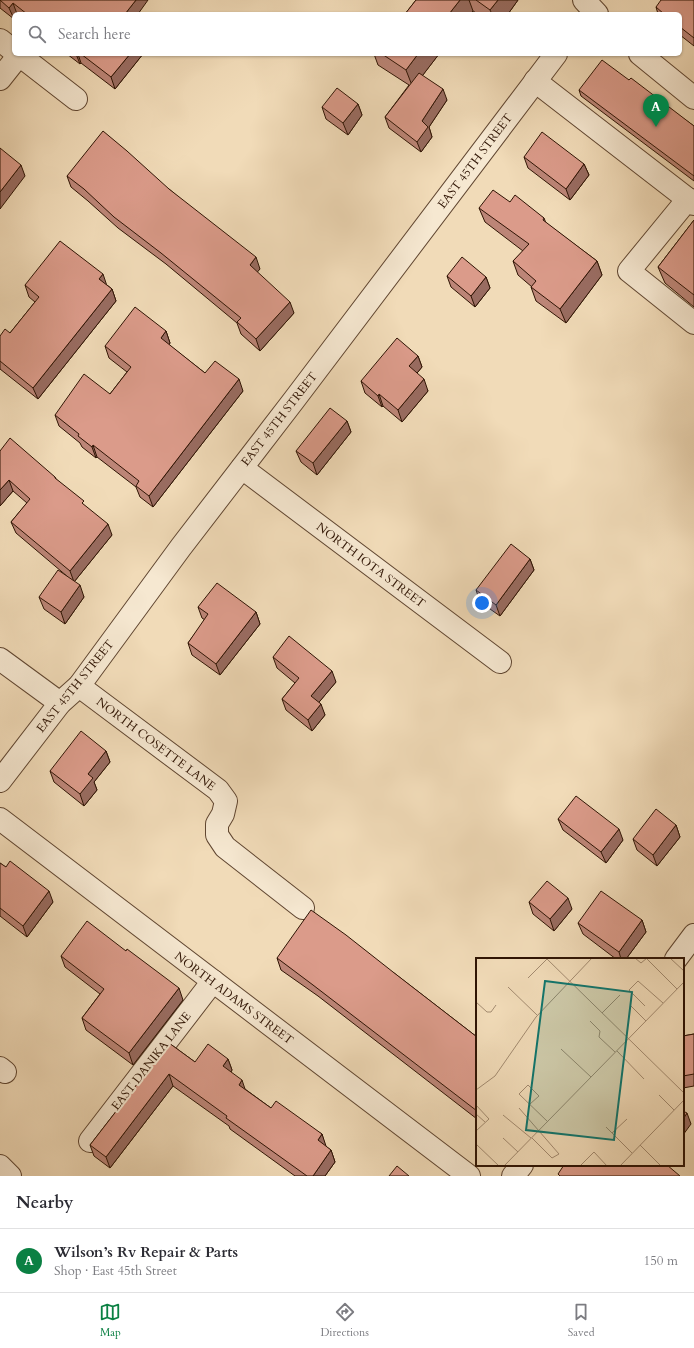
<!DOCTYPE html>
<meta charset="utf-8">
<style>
body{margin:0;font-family:Cardo,serif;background:#f7f7f7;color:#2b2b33}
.you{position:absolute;left:482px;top:603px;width:14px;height:14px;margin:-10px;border:3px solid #fff;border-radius:50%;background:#1a73e8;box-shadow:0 0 0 6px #1a73e833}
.badge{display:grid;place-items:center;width:26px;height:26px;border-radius:50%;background:#0b8043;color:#fff;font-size:13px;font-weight:700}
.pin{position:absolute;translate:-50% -33px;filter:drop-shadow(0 1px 2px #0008)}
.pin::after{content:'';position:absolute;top:21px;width:14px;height:12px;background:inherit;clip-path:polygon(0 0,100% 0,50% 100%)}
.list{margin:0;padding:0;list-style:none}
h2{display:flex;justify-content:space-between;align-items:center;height:52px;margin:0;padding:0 16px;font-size:17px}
h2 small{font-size:13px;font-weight:400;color:#7c7c81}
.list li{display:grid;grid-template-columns:26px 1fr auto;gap:12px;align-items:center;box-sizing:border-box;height:64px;padding:0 16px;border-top:1px solid #e1e1e2}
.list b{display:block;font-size:15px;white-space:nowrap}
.list p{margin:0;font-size:13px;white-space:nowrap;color:#7c7c81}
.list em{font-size:13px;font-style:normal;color:#7c7c81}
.icon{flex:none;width:22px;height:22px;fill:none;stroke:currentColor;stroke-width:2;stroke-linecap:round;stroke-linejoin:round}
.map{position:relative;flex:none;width:694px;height:1176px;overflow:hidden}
.search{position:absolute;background:#fff;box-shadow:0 1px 3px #0004;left:12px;right:12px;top:12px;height:44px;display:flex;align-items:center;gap:10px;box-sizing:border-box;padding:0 14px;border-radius:6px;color:#7c7c81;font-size:15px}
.sheet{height:116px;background:#fff}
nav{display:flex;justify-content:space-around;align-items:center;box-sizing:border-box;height:56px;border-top:1px solid #e1e1e2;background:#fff;font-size:11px;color:#7c7c81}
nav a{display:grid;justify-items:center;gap:2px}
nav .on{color:#0b8043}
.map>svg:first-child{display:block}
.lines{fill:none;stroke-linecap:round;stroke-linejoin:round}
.minor-casing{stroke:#604631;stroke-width:24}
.minor{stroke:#f6e8d1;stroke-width:22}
.wall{fill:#bc8577;stroke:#2f1404}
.shaded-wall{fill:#996c61;stroke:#2f1404}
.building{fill:#db9b8a;stroke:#2f1404}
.labels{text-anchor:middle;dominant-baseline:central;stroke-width:4;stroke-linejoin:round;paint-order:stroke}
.street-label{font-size:12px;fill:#2f1404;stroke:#f6e8d1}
.inset-road{fill:none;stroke:#a38b70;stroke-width:1}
.view{fill:#0f766e;fill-opacity:0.15;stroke:#0f766e;stroke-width:2}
.inset-edge{fill:none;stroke:#2f1404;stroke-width:2}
</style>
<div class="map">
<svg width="694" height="1176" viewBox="0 0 694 1176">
<rect width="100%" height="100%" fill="#f1dbb8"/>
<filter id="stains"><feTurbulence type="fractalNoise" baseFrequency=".005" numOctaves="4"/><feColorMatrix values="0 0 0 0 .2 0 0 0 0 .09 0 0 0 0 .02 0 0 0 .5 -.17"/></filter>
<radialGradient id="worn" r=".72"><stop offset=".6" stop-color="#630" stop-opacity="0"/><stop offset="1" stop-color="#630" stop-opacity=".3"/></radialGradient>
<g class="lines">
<!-- minor casing -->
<g class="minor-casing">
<g id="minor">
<path d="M584,0L597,14"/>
<path d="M0,40L14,51"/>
<path d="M18,54L76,99"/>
<path d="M640,54L694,98"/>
<path d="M0,79L19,55"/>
<path d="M535,81L694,204"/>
<path d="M688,199L629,271L694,323"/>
<path d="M242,468L500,662"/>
<path d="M0,659L60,703"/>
<path d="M79,686L218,790L226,801L223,814L217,824V835L225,847L303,908"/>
<path d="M0,781L60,703L79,686L181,547L294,400L556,54"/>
<path d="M0,819L469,1176"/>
<path d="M676,959L694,935"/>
<path d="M0,1068L5,1072"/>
<path d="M90,1141L213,981"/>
<path d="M0,1166L10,1176"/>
<path d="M513,1176L522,1165"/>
</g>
</g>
<!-- minor -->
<use href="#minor" class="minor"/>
</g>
<!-- wall -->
<g class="wall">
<path d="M0,0L138,14H14V19L0,8Z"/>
<path d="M416,0H518L508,14H478L473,11L470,14H405Z"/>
<path d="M694,0V46L680,35V14H658L656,7Z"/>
<path d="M67,54H143L115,89L81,63L80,64Z"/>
<path d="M374,54H439L422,76L447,100L429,127L432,137L421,152L389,128L385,117L409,85L378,65Z"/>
<path d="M629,80L694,126V181L581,96L579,90Z"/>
<path d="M358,104L362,115L348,135L326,119L322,107Z"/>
<path d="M524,157L584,164L589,175L570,200L528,168Z"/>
<path d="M67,176L169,189L260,269L257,272L294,313L260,351L241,334L237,323L166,264L118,228L88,201L71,187Z"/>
<path d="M510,202L544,218L546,223L597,261L602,275L566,323L536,301L531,287H532L518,275L513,261L523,251L485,222L479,208Z"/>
<path d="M694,220V307L665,283L658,267Z"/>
<path d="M447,276L486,277L490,288L475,307L451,287Z"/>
<path d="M25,285H107L112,289L116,301L38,399L0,369V336L10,333L35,302L29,297Z"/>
<path d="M166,331L170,343L169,345L205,373L243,391L153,507L140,497L136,487L97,457L96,458L82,447L80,443L59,426L55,415L110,394L127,372L109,358L105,346Z"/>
<path d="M418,356L422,367L417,373L428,391L402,422L383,406L382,407L365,393L361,381Z"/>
<path d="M347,421L351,432L317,475L301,462L296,451Z"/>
<path d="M0,451L55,477L56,479L85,506L112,535L74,582L84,597L65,624L44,609L39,597L68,577L16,533L11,522L27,503L13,491L0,506Z"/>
<path d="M530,559L534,570L500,616L480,602L476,590Z"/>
<path d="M198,607L256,612L260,624L220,675L192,655L188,643L205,620L202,618Z"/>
<path d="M273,657L336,682L319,702L325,715L312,731L286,710L282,699L295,683L277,668Z"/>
<path d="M106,751L110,762L94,782L97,790L84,806L54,782L50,771Z"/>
<path d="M558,819L623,840L606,863L563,830Z"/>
<path d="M676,825L680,837L657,866L637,850L633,839Z"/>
<path d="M0,863L53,902L27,937L0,916Z"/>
<path d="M529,902L572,909L554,931L533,914Z"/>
<path d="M642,920L646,932L626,959H616L583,934L578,923Z"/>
<path d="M126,951L183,1000L133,1065L86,1030L82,1018L100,994L65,967L61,956Z"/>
<path d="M277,958L394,973L477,1037V1119L318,996L281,970Z"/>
<path d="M694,1034V1086L683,1088V1036Z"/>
<path d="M169,1043L195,1062L228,1059L232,1070L231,1072L245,1089L271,1108L322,1134L325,1146L331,1150L335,1162L325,1176H295L230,1129L229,1126L173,1086L110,1168L94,1156L90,1145Z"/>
</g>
<!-- shaded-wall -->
<g class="shaded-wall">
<path d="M136,0H148L138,14H125Z"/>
<path d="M460,0H469L473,11L470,14H449Z"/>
<path d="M498,0H518L508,14H492L490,10Z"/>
<path d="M13,3L17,14H14V19L9,8Z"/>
<path d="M76,54H78L81,63L80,64Z"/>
<path d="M130,54H143L115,89L111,77Z"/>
<path d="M418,54H439L413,88L406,70Z"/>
<path d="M443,89L447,100L429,127L432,137L421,152L417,142L422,121Z"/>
<path d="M358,104L362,115L348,135L343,123Z"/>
<path d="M584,164L589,175L570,200L566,189Z"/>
<path d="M21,165L25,176L0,209V192Z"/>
<path d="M256,257L260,269L254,276L250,265Z"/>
<path d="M597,261L602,275L566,323L560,309Z"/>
<path d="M103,274L107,286L99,279Z"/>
<path d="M486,277L490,288L475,307L471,296Z"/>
<path d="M112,289L116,301L38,399L33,388Z"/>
<path d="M290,302L294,313L260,351L256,339Z"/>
<path d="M166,331L170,343L165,350L161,338Z"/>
<path d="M418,356L422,367L413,378L409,366Z"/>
<path d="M239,379L243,391L153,507L149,496Z"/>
<path d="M424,379L428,391L402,422L398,410Z"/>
<path d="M379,394L383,406L382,407L378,396Z"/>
<path d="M347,421L351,432L317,475L313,463Z"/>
<path d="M93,445L97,457L96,458L92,447Z"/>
<path d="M9,480L13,491L0,506V490Z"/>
<path d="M108,524L112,535L74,582L70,571Z"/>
<path d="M530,559L534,570L500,616L496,605Z"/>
<path d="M80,585L84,597L65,624L61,612Z"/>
<path d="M256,612L260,624L220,675L216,664Z"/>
<path d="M332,671L336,682L315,707L311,696Z"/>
<path d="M321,704L325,715L312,731L308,720Z"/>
<path d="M106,751L110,762L94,782L97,790L84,806L80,794L88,774Z"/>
<path d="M676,825L680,837L657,866L653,855Z"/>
<path d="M619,829L623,840L606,863L601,852Z"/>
<path d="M49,891L53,902L27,937L23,926Z"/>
<path d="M568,898L572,909L554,931L550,919Z"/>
<path d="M642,920L646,932L626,959H621L619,952Z"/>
<path d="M179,988L183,1000L133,1065L129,1053Z"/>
<path d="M228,1059L232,1070L227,1078L223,1066Z"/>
<path d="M169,1074L173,1086L110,1168L106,1157Z"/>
<path d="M242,1080L246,1092L239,1085Z"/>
<path d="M687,1113L691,1124L683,1135V1119Z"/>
<path d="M322,1134L326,1146L322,1152L318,1140Z"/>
<path d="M331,1150L335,1162L325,1176H313Z"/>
</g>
<!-- building -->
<g class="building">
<path d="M0,0H136L125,14H27L13,3L9,8Z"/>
<path d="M416,0H460L449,14H405Z"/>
<path d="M476,0H498L490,10Z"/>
<path d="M661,0H694V38L680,27V14H664L656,7Z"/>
<path d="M81,54H130L111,77Z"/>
<path d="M382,54H418L406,70Z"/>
<path d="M602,60L629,80L631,78L694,126V176L579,90Z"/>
<path d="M419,73L443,89L422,121L428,127L417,142L385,117Z"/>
<path d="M337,88L358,104L343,123L322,107Z"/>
<path d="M103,131L127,151L169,189L256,257L250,265L290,302L256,339L237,322L241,318L161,253L114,217L84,189L67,176Z"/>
<path d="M542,132L584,164L566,189L524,157Z"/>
<path d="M0,148L21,165L0,192Z"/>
<path d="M493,190L510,202L515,195L544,218L543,220L597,261L560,309L531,287L536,281L513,261L529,244L479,208Z"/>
<path d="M694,220V295L658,267Z"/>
<path d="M60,241L103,274L99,279L112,289L33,388L0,361V336L5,329L10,333L39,297L25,285Z"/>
<path d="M462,257L486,277L471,296L447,276Z"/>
<path d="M135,307L166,331L161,338L205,373L215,361L239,379L149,496L136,486L139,481L93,445L92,447L78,436L79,434L55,415L84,374L110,394L131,367L105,346Z"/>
<path d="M397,338L418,356L409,366L424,379L398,410L379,394L378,396L361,381Z"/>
<path d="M330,408L347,421L313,463L296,451Z"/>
<path d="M10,438L55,477V478L84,501L82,503L108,524L70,571L11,522L30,499L9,480L0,490V451Z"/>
<path d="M511,544L530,559L496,605L476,590Z"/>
<path d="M58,570L80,585L61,612L39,597Z"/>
<path d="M217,583L256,612L216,664L188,643L208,614L198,607Z"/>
<path d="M289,636L332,671L311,696L321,704L308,720L282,699L299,678L273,657Z"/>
<path d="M81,731L106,751L88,774L93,778L80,794L50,771Z"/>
<path d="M576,796L619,829L601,852L558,819Z"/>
<path d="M656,809L676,825L653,855L633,839Z"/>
<path d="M10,861L49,891L23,926L0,908V863L6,867Z"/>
<path d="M547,881L568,898L550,919L529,902Z"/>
<path d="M601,891L642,920L619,952L578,923Z"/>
<path d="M311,910L346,935L393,972L477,1037V1111L313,985L277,958Z"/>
<path d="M87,921L126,951L127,949L179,988L129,1053L82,1018L104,989L61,956Z"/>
<path d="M694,1034V1074L683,1076V1036Z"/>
<path d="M169,1043L195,1062L208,1044L228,1059L223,1066L242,1080L239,1085L271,1108L276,1101L322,1134L318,1140L331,1150L313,1176H307L226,1118L227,1116L169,1074L106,1157L90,1145Z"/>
<path d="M683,1111L687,1113L683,1119Z"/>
<path d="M564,1165H667L680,1176H560L558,1174Z"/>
<path d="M397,1166L409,1176H389Z"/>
</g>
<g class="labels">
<!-- street labels -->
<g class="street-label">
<text transform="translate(475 161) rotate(-53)">EAST 45TH STREET</text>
<text transform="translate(279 419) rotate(-52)">EAST 45TH STREET</text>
<text transform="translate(371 565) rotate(37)">NORTH IOTA STREET</text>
<text transform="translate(75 686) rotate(-51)">EAST 45TH STREET</text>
<text transform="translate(156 744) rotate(37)">NORTH COSETTE LANE</text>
<text transform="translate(234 998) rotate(37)">NORTH ADAMS STREET</text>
<text transform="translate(151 1061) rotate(-52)">EAST DANIKA LANE</text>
</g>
</g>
<!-- overview -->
<g transform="translate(476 958)">
<rect width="208" height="208" fill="#f1dbb8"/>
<path class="inset-road" d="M70,0L208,135M159,0L165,5L171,0M170,0L201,31M194,0L208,13M52,20L71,1M32,29L61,57M0,44L11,54H15L20,47M154,47L170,63M169,48L153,32L162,23L187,45M126,55L144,37M114,63L124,73L123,79L139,94M85,91L115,119M141,93L168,121M0,132L19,118L60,59L116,0M183,137L198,152M54,146L63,138L52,127L43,136L72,164M0,147L13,161L0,173M43,150L83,196L76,200L56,180M0,156L9,164M27,157L55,180M130,169L156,195M136,175L151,161M27,180L42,194M0,186L23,208M164,187L185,208M28,208L208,24M104,208L118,194L131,208M144,208L208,142"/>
<path class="view" d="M69,23L156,34L138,182L50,172Z"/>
<rect width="208" height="208" class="inset-edge"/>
</g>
<rect width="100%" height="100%" filter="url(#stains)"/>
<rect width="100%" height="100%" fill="url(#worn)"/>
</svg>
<div class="you"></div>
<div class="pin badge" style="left:656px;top:127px">A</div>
<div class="search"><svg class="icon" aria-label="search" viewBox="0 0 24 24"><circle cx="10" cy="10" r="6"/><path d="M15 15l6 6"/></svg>Search here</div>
</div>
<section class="sheet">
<h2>Nearby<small></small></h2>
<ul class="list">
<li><span class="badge">A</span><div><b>Wilson’s Rv Repair &amp; Parts</b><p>Shop · East 45th Street</p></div><em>150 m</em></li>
</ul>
</section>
<nav>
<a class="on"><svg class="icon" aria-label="map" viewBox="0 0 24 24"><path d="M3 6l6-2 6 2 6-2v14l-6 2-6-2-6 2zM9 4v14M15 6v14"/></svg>Map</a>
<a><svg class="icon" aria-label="directions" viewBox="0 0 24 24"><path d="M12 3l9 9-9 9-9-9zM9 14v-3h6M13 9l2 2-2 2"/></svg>Directions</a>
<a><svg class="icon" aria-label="saved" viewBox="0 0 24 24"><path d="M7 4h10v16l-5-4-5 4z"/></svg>Saved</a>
</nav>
